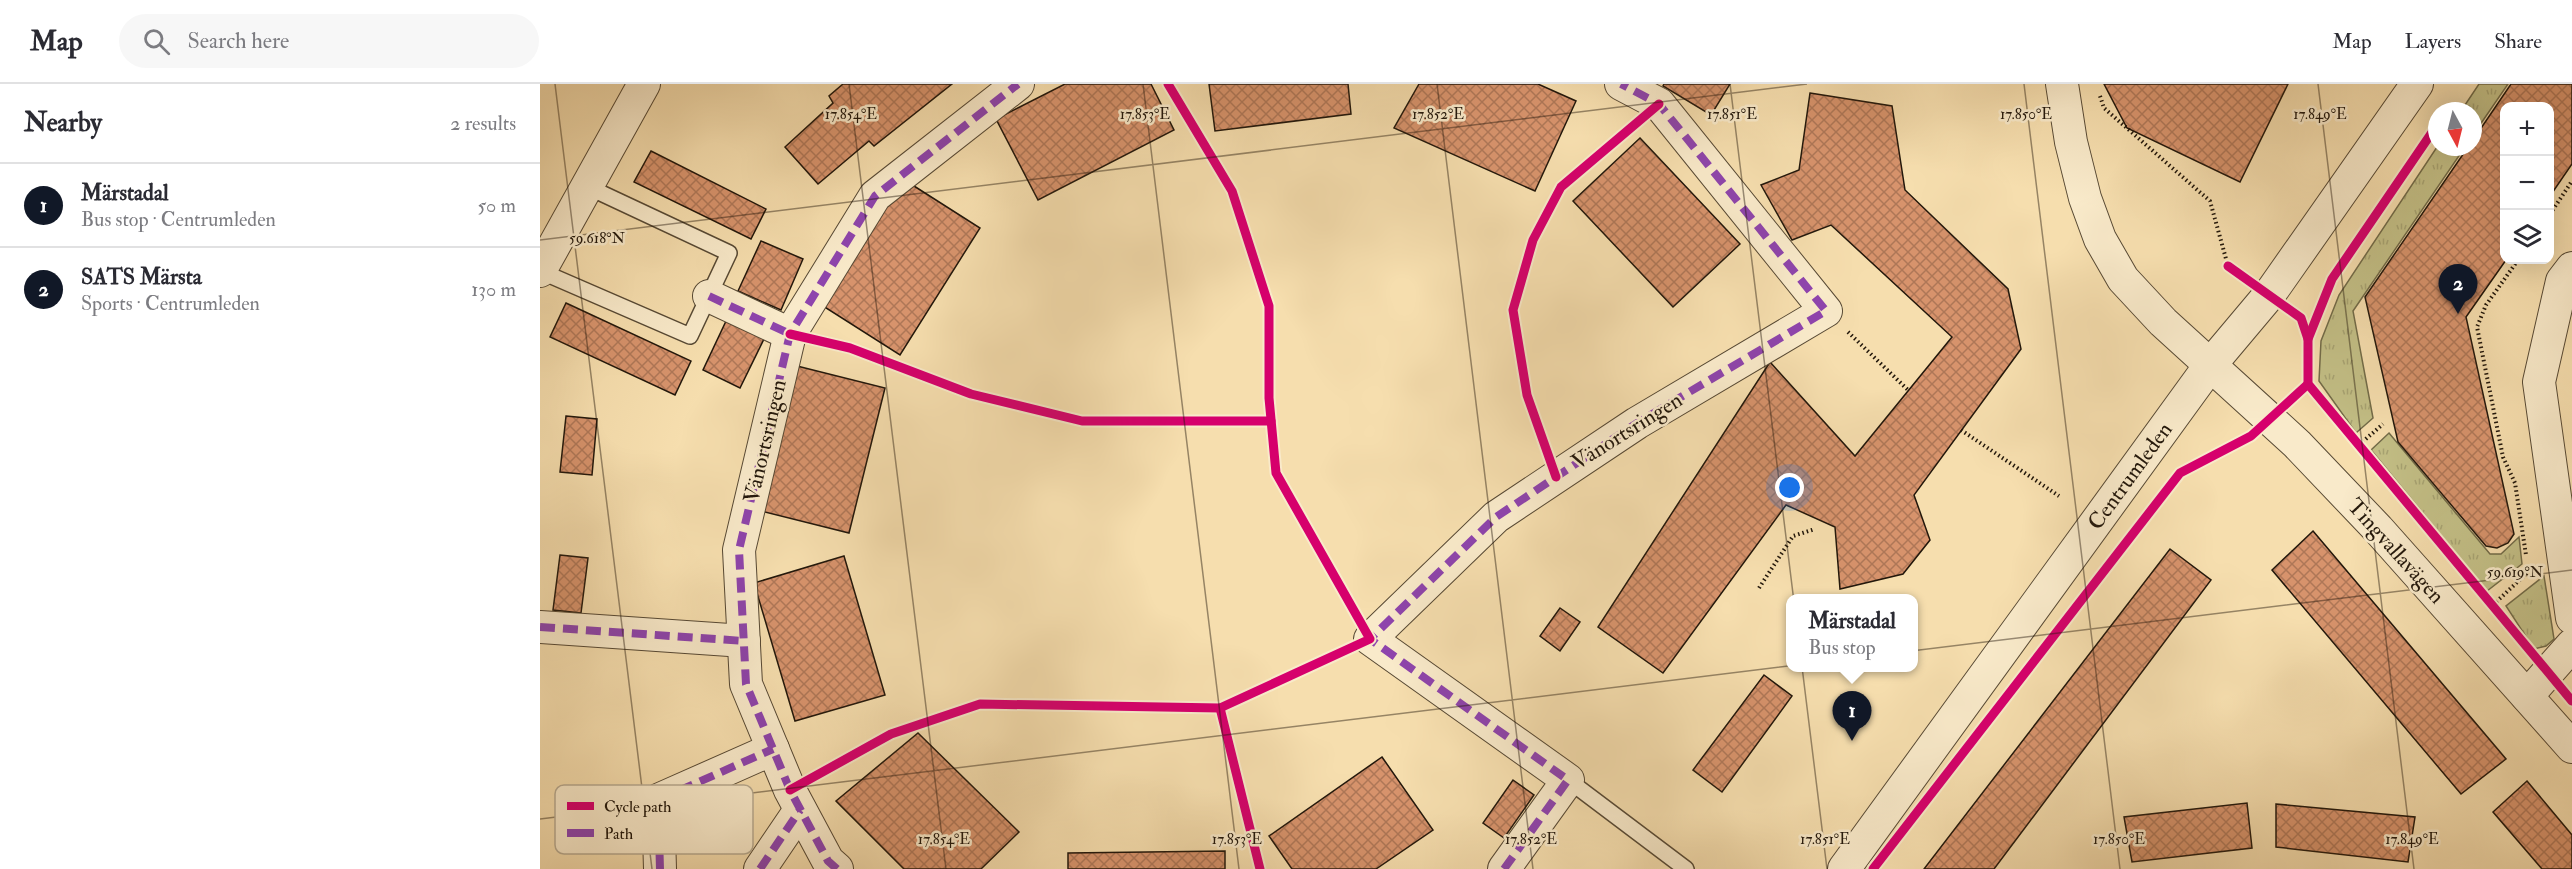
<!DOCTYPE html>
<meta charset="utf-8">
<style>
body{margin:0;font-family:"IM FELL Double Pica",serif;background:#f7f7f7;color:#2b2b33}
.controls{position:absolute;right:18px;top:18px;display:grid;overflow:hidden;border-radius:12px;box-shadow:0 6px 24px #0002}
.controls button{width:54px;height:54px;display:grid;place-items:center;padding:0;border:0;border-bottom:2px solid #e1e1e2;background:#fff;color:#2b2b33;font:30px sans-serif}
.compass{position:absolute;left:1888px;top:18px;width:54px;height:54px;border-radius:50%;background:#fff;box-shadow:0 6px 24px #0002;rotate:173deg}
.you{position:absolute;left:1250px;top:404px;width:21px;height:21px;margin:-15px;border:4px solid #fff;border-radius:50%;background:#1a73e8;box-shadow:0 0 0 9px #1a73e833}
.badge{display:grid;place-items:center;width:39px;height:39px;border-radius:50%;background:#111827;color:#fff;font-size:20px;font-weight:700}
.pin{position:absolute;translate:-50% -50px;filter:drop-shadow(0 2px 3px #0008)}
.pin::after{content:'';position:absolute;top:32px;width:21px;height:18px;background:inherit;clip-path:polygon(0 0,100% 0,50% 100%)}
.popup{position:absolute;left:1246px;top:510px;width:132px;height:78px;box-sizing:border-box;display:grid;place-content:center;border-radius:12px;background:#fff;filter:drop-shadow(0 2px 4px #0005);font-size:20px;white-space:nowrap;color:#7c7c81}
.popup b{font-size:22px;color:#2b2b33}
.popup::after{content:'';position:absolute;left:50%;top:100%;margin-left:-12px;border:12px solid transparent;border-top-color:#fff}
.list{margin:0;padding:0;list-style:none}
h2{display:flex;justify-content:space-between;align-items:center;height:78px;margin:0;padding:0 24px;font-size:26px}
h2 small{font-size:20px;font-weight:400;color:#7c7c81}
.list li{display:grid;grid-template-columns:39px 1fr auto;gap:18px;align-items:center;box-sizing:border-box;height:84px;padding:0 24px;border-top:2px solid #e1e1e2}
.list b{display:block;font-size:22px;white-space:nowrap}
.list p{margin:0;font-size:20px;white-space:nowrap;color:#7c7c81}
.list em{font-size:20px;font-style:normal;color:#7c7c81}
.icon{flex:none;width:33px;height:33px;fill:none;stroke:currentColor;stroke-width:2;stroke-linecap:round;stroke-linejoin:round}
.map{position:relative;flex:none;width:2032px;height:785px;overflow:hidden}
header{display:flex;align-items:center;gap:36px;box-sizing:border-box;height:84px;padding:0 30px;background:#fff;border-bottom:2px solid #e1e1e2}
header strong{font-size:28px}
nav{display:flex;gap:33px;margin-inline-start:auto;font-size:21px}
.search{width:420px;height:54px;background:#f7f7f7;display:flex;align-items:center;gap:15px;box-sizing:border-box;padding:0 21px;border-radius:33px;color:#7c7c81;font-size:22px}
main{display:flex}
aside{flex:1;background:#fff}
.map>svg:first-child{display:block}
.grass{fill:url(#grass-tufts);stroke:#726b48;stroke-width:1.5}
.building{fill:url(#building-cross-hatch);stroke:#22170b;stroke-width:1.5}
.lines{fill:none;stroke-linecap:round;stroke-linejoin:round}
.lane-casing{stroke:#574934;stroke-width:18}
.street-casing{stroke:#574934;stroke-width:34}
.path{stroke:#22170b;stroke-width:4;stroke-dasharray:1.5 3;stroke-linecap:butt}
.lane{stroke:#f9eaca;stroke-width:15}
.street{stroke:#f9eaca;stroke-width:32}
.quiet{stroke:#8e44ad;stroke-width:8;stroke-dasharray:15 8;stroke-linecap:butt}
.cycleway-casing{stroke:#f9eaca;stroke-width:13}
.cycleway{stroke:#d6006c;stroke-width:9}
.ticks{fill:none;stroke:#22170b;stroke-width:1.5;stroke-opacity:0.45}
.labels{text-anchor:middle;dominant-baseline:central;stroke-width:5;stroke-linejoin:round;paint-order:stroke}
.street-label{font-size:22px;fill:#22170b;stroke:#f9eaca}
.key{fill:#f9eaca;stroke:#b8ab91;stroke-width:1.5}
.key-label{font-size:16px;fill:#22170b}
.ticks-label{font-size:15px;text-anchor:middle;fill:#22170b;stroke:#f9eaca;stroke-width:5;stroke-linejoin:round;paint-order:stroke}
</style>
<header>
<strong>Map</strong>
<div class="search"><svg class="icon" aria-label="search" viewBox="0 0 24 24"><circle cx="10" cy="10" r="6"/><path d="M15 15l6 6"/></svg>Search here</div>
<nav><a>Map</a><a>Layers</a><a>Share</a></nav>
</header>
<main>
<aside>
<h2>Nearby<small>2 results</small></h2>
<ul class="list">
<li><span class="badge">1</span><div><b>Märstadal</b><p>Bus stop · Centrumleden</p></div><em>50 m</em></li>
<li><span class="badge">2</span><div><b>SATS Märsta</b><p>Sports · Centrumleden</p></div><em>130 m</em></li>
</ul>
</aside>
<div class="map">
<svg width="2032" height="785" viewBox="0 0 2032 785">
<defs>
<pattern id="grass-tufts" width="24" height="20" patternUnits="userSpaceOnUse" patternTransform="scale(1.5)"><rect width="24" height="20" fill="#c3bf86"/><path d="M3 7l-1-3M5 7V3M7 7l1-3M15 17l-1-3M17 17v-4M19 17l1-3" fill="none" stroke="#a7a372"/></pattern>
<pattern id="building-cross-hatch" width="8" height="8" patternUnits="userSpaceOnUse" patternTransform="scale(1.5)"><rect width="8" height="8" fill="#d7936c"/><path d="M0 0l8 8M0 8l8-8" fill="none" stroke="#ae7757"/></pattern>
</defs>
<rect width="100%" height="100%" fill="#f6deae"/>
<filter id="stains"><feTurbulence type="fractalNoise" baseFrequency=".00333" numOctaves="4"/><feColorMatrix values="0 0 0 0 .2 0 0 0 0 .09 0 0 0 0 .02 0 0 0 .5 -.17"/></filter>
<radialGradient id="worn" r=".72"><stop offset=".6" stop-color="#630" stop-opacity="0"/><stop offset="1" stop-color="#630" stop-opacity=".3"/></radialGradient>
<!-- grass -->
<g class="grass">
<path d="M1939,0H1968L1933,51V27H1921Z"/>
<path d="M1897,63H1925L1813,227L1833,334L1816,349L1779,297L1781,257L1799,211Z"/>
<path d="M1849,349L1950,470H1961L1979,453L1982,480L1947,507L1831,366Z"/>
<path d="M2004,492L2014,555L2006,562L1994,565L1966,522Z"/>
</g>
<!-- building -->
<g class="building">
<path d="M303,0H412L334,62L329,57L278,100L245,63L293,19L289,12Z"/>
<path d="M525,0H611L634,46L498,116L456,35Z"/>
<path d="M669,0H808L811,30L675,47Z"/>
<path d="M879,0H998L1036,17L995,107L854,44Z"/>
<path d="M1124,0H1190L1171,31L1123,2Z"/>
<path d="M1564,0H1748L1700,98L1587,44Z"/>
<path d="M1971,0H2032V80L2010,112V22H1964L1966,176L1926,233L1974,450L1968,459L1957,464L1946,462L1858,358L1825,213L1928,63H1933V56Z"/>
<path d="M1270,9L1352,22L1365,106L1468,205L1481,265L1374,411L1390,456L1363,490L1300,505L1295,443L1246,421L1123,589L1058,543L1230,278L1315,372L1412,253L1291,141L1252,156L1221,101L1259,86Z"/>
<path d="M1100,54L1200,160L1133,223L1033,117Z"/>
<path d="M111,67L226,125L211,155L94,98Z"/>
<path d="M363,95L440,144L360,271L283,222Z"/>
<path d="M221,157L263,175L241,226L198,207Z"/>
<path d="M26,219L151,277L135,311L10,253Z"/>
<path d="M187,235L225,253L200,304L163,286Z"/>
<path d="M257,282L345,304L309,449L221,427Z"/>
<path d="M26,332L57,335L52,391L20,388Z"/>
<path d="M1773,447L1966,675L1921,710L1732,486Z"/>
<path d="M1630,465L1671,496L1454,785H1384Z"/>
<path d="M20,471L48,474L41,529L13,526Z"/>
<path d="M304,472L345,611L255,637L214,499Z"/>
<path d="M1020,524L1040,538L1020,567L1000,552Z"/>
<path d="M1224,591L1252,612L1182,708L1153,686Z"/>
<path d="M378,649L479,748L441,785H364L296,717Z"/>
<path d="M842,673L893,746L836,785H752L729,752Z"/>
<path d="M973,696L994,711L964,754L943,739Z"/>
<path d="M1987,697L2032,751V785H2002L1953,728Z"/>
<path d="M1707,719L1712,764L1592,778L1584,733Z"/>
<path d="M1736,720L1875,733L1868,778L1736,763Z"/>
<path d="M685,767V785H528V769Z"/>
</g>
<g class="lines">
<!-- lane casing -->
<g class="lane-casing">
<g id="lane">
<path d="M0,187L150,252L189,169L46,102"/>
<path d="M1028,696L1146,785"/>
</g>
</g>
<!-- street casing -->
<g class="street-casing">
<g id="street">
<path d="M1522,0L1531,58L1545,114L1560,155L1583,195L1623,238L1757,360L1838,445L2032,663"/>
<path d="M2032,184L2022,197L1999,298L2032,534"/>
<path d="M0,187L104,0"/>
<path d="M169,212L250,250"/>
<path d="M0,543L204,557"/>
<path d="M1987,612L2032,561"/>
<path d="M120,785L118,716L233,665"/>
<path d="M220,785L260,726"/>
<path d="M297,785L288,777L250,706L206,600L199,466L250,250L335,112L478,0"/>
<path d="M964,785L1028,696L830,555L956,433L1097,339L1286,227L1119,20L1081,0"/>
<path d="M1304,785L1671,280L1729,211L1877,0"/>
</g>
</g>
<!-- path -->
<g class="path">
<path d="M1560,12L1564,24L1670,117L1688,182"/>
<path d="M2010,130L2032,97"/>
<path d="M1978,176L1946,221L1937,243L1963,373L1975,399L1986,471"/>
<path d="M1308,248L1368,306"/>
<path d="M1421,346L1519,412"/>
<path d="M1819,361L1843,340"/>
<path d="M1219,504L1253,452L1275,445"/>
<path d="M1953,521L1989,487"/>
</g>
<!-- lane -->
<use href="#lane" class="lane"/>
<!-- street -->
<use href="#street" class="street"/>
<!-- quiet -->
<g class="quiet">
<path d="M169,212L250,250"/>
<path d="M0,543L204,557"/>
<path d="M120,785L118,716L233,665"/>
<path d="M220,785L260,726"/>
<path d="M297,785L288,777L250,706L206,600L199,466L250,250L335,112L478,0"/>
<path d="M964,785L1028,696L830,555L956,433L1097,339L1286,227L1119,20L1081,0"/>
</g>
<!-- cycleway casing -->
<g class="cycleway-casing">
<g id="cycleway">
<path d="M1897,41L1792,195L1768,255V300L2032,617"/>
<path d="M1688,182L1761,234L1768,255"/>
<path d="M250,250L310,264L431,310L542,337H731"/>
<path d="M1016,393L987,311L973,226L993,156L1021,103L1119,20"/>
<path d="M680,624L720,785"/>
<path d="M250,706L351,650L440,620L680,624L830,555L736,389L729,314V222L692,107L628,0"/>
<path d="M1333,785L1640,389L1711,352L1768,300"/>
</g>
</g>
<!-- cycleway -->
<use href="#cycleway" class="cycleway"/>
</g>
<!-- ticks -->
<path class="ticks" d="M15,0L112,785M309,0L406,785M603,0L699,785M897,0L993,785M1190,0L1287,785M1484,0L1580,785M1778,0L1874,785M0,156L1267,0M0,735L2032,486"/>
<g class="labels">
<!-- street labels -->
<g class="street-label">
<text transform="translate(1087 347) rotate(-32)">Vänortsringen</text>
<text transform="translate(225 357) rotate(-77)">Vänortsringen</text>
<text transform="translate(1590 392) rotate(-54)">Centrumleden</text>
<text transform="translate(1856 467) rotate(48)">Tingvallavägen</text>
</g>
</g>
<!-- legend -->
<rect x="15" y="701" width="198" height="69" rx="9" class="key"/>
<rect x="27" y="718" width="27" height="8" fill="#d6006c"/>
<rect x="27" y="745" width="27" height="8" fill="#8e44ad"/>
<g class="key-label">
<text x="64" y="728">Cycle path</text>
<text x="64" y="755">Path</text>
</g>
<g class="ticks-label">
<text x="311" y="35">17.854°E</text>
<text x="605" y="35">17.853°E</text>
<text x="898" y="35">17.852°E</text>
<text x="1192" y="35">17.851°E</text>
<text x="1486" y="35">17.850°E</text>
<text x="1780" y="35">17.849°E</text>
<text x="57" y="159">59.618°N</text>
<text x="1975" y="493">59.619°N</text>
<text x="404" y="760">17.854°E</text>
<text x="697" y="760">17.853°E</text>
<text x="991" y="760">17.852°E</text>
<text x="1285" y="760">17.851°E</text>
<text x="1579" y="760">17.850°E</text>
<text x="1872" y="760">17.849°E</text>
</g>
<rect width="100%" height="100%" filter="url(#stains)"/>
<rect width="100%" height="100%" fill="url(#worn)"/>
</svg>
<div class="controls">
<button>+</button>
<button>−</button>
<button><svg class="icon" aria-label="layers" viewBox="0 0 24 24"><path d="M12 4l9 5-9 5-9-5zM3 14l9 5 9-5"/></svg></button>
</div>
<svg class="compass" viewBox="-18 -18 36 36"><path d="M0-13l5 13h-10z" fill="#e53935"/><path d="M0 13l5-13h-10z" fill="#7c7c81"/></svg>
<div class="you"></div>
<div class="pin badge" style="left:1312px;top:657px">1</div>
<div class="popup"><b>Märstadal</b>Bus stop</div>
<div class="pin badge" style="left:1918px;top:230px">2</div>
</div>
</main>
